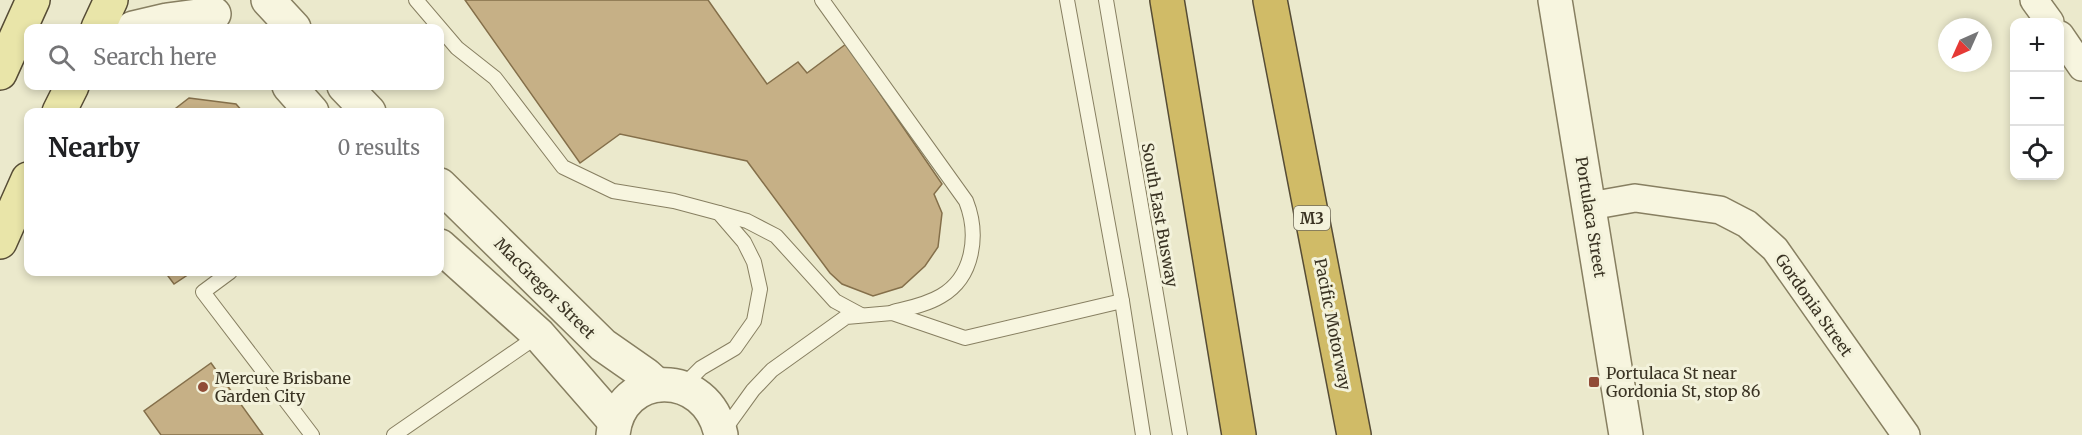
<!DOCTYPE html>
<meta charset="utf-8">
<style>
body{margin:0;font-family:Merriweather,serif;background:#f6f6f6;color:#202124}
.controls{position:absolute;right:18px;top:18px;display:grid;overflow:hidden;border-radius:12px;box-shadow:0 3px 9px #0003}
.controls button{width:54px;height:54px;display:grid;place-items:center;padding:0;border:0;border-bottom:2px solid #e0e0e0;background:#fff;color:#202124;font:30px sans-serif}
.compass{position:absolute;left:1938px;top:18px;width:54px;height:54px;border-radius:50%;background:#fff;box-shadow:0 3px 9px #0003;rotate:225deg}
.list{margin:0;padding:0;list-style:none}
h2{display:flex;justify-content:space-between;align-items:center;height:78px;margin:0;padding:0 24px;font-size:26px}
h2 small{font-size:20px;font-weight:400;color:#757577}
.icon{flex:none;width:33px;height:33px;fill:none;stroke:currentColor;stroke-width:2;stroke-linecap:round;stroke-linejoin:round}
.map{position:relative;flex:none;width:2082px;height:435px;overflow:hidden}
.search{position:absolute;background:#fff;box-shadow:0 3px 9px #0003;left:24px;top:24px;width:420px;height:66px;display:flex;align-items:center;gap:15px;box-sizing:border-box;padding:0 21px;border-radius:12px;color:#757577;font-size:22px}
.panel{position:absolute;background:#fff;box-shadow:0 3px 9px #0003;left:24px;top:108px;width:420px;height:168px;border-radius:12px}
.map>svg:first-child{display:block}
.building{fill:#c6b086;stroke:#846f4a;stroke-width:1.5}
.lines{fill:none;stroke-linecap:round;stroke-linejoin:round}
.service-casing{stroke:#877f61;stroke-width:16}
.minor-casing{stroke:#877f61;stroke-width:30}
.tertiary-casing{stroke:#877f61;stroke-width:36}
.primary-casing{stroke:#564c35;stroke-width:36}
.motorway-casing{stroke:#564c35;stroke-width:36}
.service{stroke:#f7f5df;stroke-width:14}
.minor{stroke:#f7f5df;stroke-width:27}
.tertiary{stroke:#f7f5df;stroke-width:33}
.primary{stroke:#e9e5a9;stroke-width:33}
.motorway{stroke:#d0bb67;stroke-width:33}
.poi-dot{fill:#914c37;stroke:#f3f2db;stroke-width:2}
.labels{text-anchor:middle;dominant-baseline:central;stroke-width:6;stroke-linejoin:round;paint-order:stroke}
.shield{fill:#f3f2db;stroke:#726c5a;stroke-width:1.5}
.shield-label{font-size:15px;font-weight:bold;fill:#3a3323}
.street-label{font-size:16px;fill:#3a3323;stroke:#f3f2db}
.poi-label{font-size:16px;fill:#3a3323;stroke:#f3f2db;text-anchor:start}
</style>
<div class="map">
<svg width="2082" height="435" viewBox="0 0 2082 435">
<rect width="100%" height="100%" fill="#ebe9cc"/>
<!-- building -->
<g class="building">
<path d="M465,0H708L767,84L798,62L807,73L846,44L942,184L934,194L942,213L938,247L925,266L902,287L873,296L842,284L830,273L747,161L620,134L580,163Z"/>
<path d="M189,98L236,104L243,112H171Z"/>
<path d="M165,272H192L174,284Z"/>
<path d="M211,363L263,435H161L144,411Z"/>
</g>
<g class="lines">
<!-- service casing -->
<g class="service-casing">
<g id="service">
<path d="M416,0L457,48L495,78L563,167L613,191L674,201L719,213L744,242L754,262L760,289L754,321L735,348L701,368L682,387"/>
<path d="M822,0L966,201C979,234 974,277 941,296C926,305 909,308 893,312"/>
<path d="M1067,0L1122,301"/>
<path d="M1106,0L1180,435"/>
<path d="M719,213L747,221L776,236L835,301L861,315"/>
<path d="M230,272L203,292L312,435"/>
<path d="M722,433L753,390L772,370L846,317L892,313L965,338L1122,301L1143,435"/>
<path d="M394,435L539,335"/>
</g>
</g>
<!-- minor casing -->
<g class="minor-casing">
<g id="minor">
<path d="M2034,0L2050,22"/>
<path d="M2060,35L2082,67"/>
<path d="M1590,206L1635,198L1720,210L1747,224L1775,249L1906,435"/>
</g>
</g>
<!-- tertiary casing -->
<g class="tertiary-casing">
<g id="tertiary">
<path d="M268,0L294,28"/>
<path d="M1555,0L1626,435"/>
<path d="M133,28L167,20L214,14"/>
<path d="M289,86L312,112"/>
<path d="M344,86L369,112"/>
<path d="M440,185L603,345L646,375L657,385"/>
<path d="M440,246L539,335L615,422"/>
<path d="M613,435C619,369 707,367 721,435"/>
</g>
</g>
<!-- primary casing -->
<g class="primary-casing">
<g id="primary">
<path d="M98,28L111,0"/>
<path d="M0,73L33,0"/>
<path d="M59,112L72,86"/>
<path d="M0,242L28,179"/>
</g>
</g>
<!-- motorway casing -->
<g class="motorway-casing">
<g id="motorway">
<path d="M1167,0L1239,435"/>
<path d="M1270,0L1354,435"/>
</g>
</g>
<!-- service -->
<use href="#service" class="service"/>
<!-- minor -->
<use href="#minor" class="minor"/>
<!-- tertiary -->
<use href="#tertiary" class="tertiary"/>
<!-- primary -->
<use href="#primary" class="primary"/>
<!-- motorway -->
<use href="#motorway" class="motorway"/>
</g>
<!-- markers -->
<g class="poi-dot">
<rect x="1588" y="376" width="12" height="12" rx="3"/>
<circle cx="203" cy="387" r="6"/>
</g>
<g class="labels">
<!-- shield labels -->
<rect class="shield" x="1294" y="206" width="36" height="24" rx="4.5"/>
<g class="shield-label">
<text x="1312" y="218">M3</text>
</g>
<!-- street labels -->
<g class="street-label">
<text transform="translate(1160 215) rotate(80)">South East Busway</text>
<text transform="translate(1591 217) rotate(81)">Portulaca Street</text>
<text transform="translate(545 288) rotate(45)">MacGregor Street</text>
<text transform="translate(1814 305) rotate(55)">Gordonia Street</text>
<text transform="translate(1333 324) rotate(79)">Pacific Motorway</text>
</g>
<!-- poi labels -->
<g class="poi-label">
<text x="1606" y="373">Portulaca St near<tspan x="1606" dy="18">Gordonia St, stop 86</tspan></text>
<text x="215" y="378">Mercure Brisbane<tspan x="215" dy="18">Garden City</tspan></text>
</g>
</g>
</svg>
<div class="controls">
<button>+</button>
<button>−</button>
<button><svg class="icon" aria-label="locate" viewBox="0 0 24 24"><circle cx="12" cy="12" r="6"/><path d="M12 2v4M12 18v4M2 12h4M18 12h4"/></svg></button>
</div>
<svg class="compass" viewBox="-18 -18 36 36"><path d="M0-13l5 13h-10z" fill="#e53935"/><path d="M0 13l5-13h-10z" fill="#757577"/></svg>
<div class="search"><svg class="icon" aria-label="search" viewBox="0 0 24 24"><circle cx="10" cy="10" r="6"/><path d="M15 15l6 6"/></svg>Search here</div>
<section class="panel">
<h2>Nearby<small>0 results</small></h2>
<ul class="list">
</ul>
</section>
</div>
